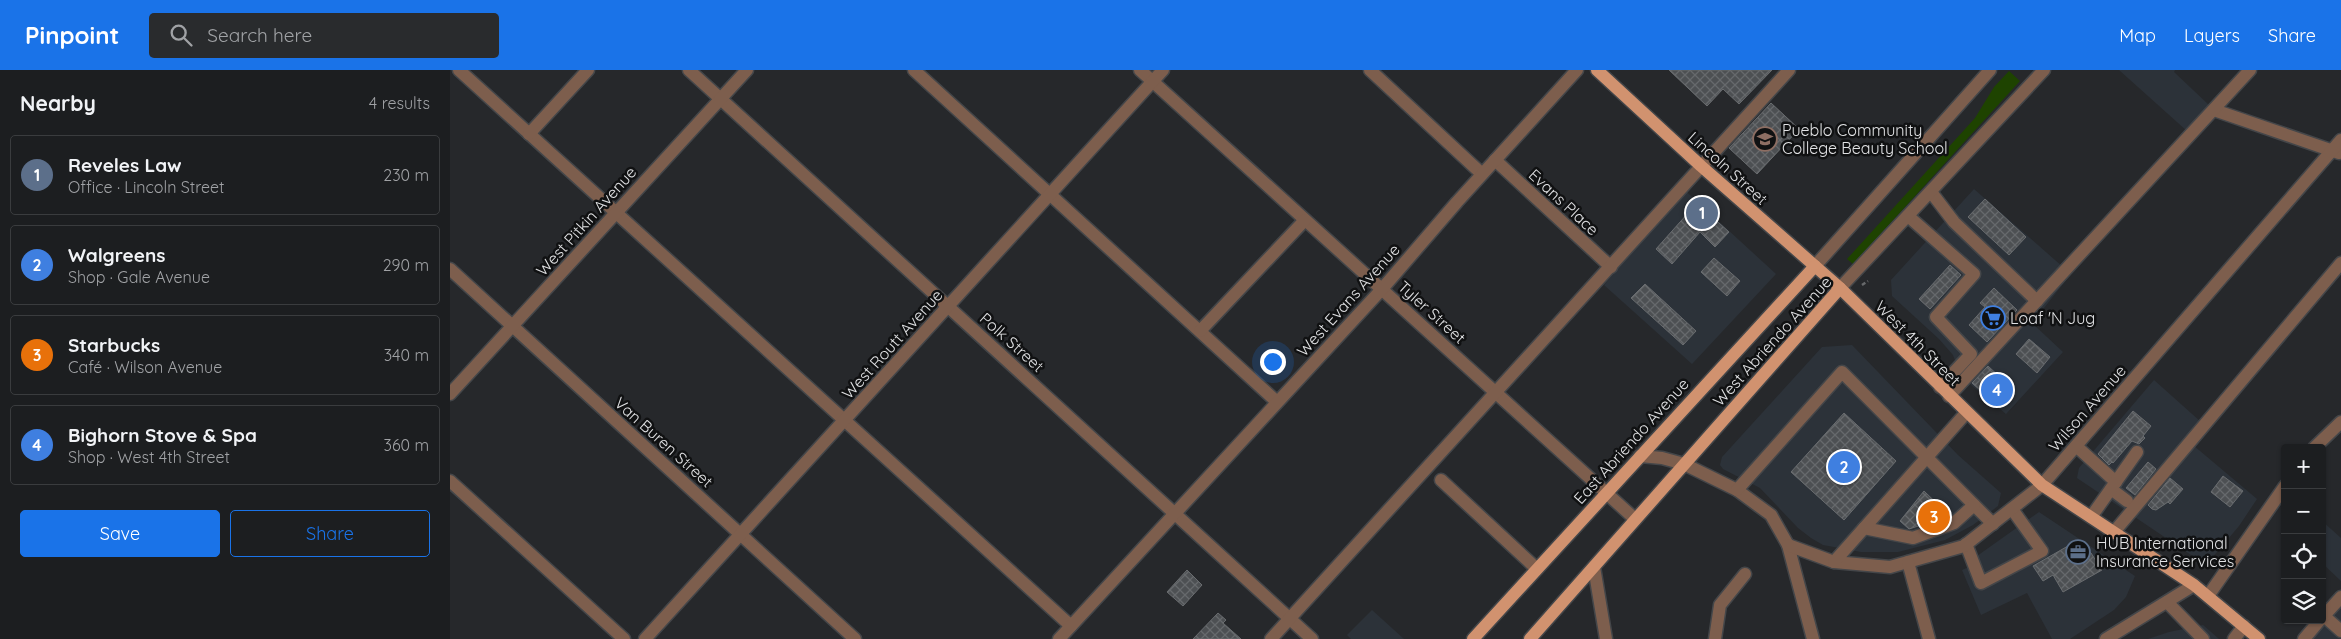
<!DOCTYPE html>
<meta charset="utf-8">
<style>
body{margin:0;font-family:Quicksand,sans-serif;background:#292b2d;color:#f1f3f6}
.controls{position:absolute;right:15px;bottom:15px;display:grid;overflow:hidden;border-radius:5px;box-shadow:0 1px 4px #0004}
.controls button{width:45px;height:45px;display:grid;place-items:center;padding:0;border:0;border-bottom:1px solid #3a3c3e;background:#1c1e20;color:#f1f3f6;font:25px sans-serif}
.you{position:absolute;left:822px;top:291px;width:18px;height:18px;margin:-12px;border:4px solid #fff;border-radius:50%;background:#1a73e8;box-shadow:0 0 0 8px #1a73e833}
.badge{display:grid;place-items:center;width:32px;height:32px;border-radius:50%;background:#1a73e8;color:#fff;font-size:16px;font-weight:700}
.pin{position:absolute;translate:-50% -50%;border:2px solid #fff;box-shadow:0 1px 5px #0006}
.list{margin:0;padding:0;list-style:none}
h2{display:flex;justify-content:space-between;align-items:center;height:65px;margin:0;padding:0 20px;font-size:21px}
h2 small{font-size:16px;font-weight:400;color:#a0a2a5}
.list li{display:grid;grid-template-columns:32px 1fr auto;gap:15px;align-items:center;box-sizing:border-box;height:80px;margin:0 10px 10px;padding:0 10px;border:1px solid #3a3c3e;border-radius:5px}
.list b{display:block;font-size:19px;white-space:nowrap}
.list p{margin:0;font-size:16px;white-space:nowrap;color:#a0a2a5}
.list em{font-size:16px;font-style:normal;color:#a0a2a5}
.actions{display:flex;gap:10px;padding:15px 20px}
.actions a{flex:1;padding:11px 0;border:1px solid #1a73e8;border-radius:5px;text-align:center;font-size:18px;color:#1a73e8}
.actions .main{background:#1a73e8;color:#fff}
.icon{flex:none;width:28px;height:28px;fill:none;stroke:currentColor;stroke-width:2;stroke-linecap:round;stroke-linejoin:round}
.map{position:relative;flex:none;width:1891px;height:569px;overflow:hidden}
header{display:flex;align-items:center;gap:30px;box-sizing:border-box;height:70px;padding:0 25px;background:#1a73e8;color:#fff}
header strong{font-size:24px}
nav{display:flex;gap:28px;margin-inline-start:auto;font-size:18px}
.search{width:350px;height:45px;background:#292b2d;display:flex;align-items:center;gap:12px;box-sizing:border-box;padding:0 18px;border-radius:5px;color:#a0a2a5;font-size:19px}
main{display:flex}
aside{flex:1;background:#1c1e20}
.map>svg:first-child{display:block}
.built{fill:#2c3239}
.grass{fill:#1e4300}
.building{fill:url(#building-cross-hatch);stroke:#696c6f}
.lines{fill:none;stroke-linecap:round;stroke-linejoin:round}
.minor-casing{stroke:#444649;stroke-width:15}
.major-casing{stroke:#444649;stroke-width:15}
.path{stroke:#67696b;stroke-width:2.5;stroke-dasharray:4 2.5;stroke-linecap:butt}
.minor{stroke:#7d5e4d;stroke-width:12}
.major{stroke:#d1926f;stroke-width:12}
.labels{text-anchor:middle;dominant-baseline:central;stroke-width:5;stroke-linejoin:round;paint-order:stroke}
.poi-label{font-size:16px;fill:#e1e2e4;stroke:#101112;text-anchor:start}
.street-label{font-size:16px;fill:#e1e2e4;stroke:#101112}
</style>
<header>
<strong>Pinpoint</strong>
<div class="search"><svg class="icon" aria-label="search" viewBox="0 0 24 24"><circle cx="10" cy="10" r="6"/><path d="M15 15l6 6"/></svg>Search here</div>
<nav><a>Map</a><a>Layers</a><a>Share</a></nav>
</header>
<main>
<aside>
<h2>Nearby<small>4 results</small></h2>
<ul class="list">
<li><span class="badge" style="background:#5c6f8a">1</span><div><b>Reveles Law</b><p>Office · Lincoln Street</p></div><em>230 m</em></li>
<li><span class="badge" style="background:#3f7fe0">2</span><div><b>Walgreens</b><p>Shop · Gale Avenue</p></div><em>290 m</em></li>
<li><span class="badge" style="background:#e8710a">3</span><div><b>Starbucks</b><p>Café · Wilson Avenue</p></div><em>340 m</em></li>
<li><span class="badge" style="background:#3f7fe0">4</span><div><b>Bighorn Stove &amp; Spa</b><p>Shop · West 4th Street</p></div><em>360 m</em></li>
</ul>
<div class="actions"><a class="main">Save</a><a>Share</a></div>
</aside>
<div class="map">
<svg width="1891" height="569" viewBox="0 0 1891 569">
<defs>
<pattern id="building-cross-hatch" width="8" height="8" patternUnits="userSpaceOnUse" patternTransform="scale(1.25)"><rect width="8" height="8" fill="#4d5053"/><path d="M0 0l8 8M0 8l8-8" fill="none" stroke="#66696c"/></pattern>
</defs>
<rect width="100%" height="100%" fill="#26282b"/>
<!-- built -->
<g class="built">
<path d="M1669,0H1725L1724,2L1760,36L1737,61Z"/>
<path d="M1228,114L1326,204L1242,294L1154,215L1177,188Z"/>
<path d="M1524,119L1621,204L1582,253L1613,282L1556,344L1521,315L1506,293L1503,285L1489,269L1442,226L1441,210Z"/>
<path d="M1402,275L1508,385L1551,423L1548,436L1523,455L1495,470L1448,482H1411L1373,475L1361,468L1348,458L1310,418L1273,399L1270,395L1272,387L1372,277Z"/>
<path d="M1704,310L1751,352L1737,370L1807,429L1789,456L1756,495L1627,408L1629,398Z"/>
<path d="M1589,442L1685,506L1676,527L1664,540L1620,569H1602L1577,523L1531,545L1512,500L1526,494L1527,486Z"/>
<path d="M1872,451L1891,468V511L1872,493Z"/>
<path d="M1891,522V569H1848Z"/>
<path d="M922,540L954,569H901L897,565Z"/>
<path d="M1753,555L1769,569H1698L1719,562Z"/>
</g>
<!-- grass -->
<path class="grass" d="M1559,1L1570,11L1403,194L1397,189L1525,48L1544,17Z"/>
<!-- building -->
<g class="building">
<path d="M1219,0H1322L1289,34L1273,19L1257,36Z"/>
<path d="M1321,33L1349,59L1307,104L1279,78Z"/>
<path d="M1535,129L1576,167L1559,185L1518,147Z"/>
<path d="M1247,133L1279,162L1265,177L1250,162L1222,194L1206,179Z"/>
<path d="M1264,188L1290,211L1277,226L1251,202Z"/>
<path d="M1500,195L1511,205L1480,239L1469,229Z"/>
<path d="M1195,214L1246,261L1233,275L1181,228Z"/>
<path d="M1544,218L1567,240L1537,272L1519,255L1535,237L1530,233Z"/>
<path d="M1579,269L1600,287L1587,303L1566,284Z"/>
<path d="M1538,296L1565,321L1550,338L1522,313Z"/>
<path d="M1683,341L1701,356L1693,366L1695,368L1689,374L1682,371L1663,393L1662,392L1659,395L1648,384Z"/>
<path d="M1394,343L1446,391L1394,450L1341,402Z"/>
<path d="M1698,392L1706,399L1685,425L1676,418Z"/>
<path d="M1773,406L1793,421L1780,437L1761,422Z"/>
<path d="M1720,408L1733,419L1720,434L1718,432L1706,440L1702,439L1698,435Z"/>
<path d="M1474,421L1500,446L1459,459L1450,451Z"/>
<path d="M1625,472L1641,483L1652,500L1613,522L1603,505L1593,511L1583,496Z"/>
<path d="M737,500L752,515L733,536L717,522Z"/>
<path d="M768,543L776,550L773,553L791,569H743Z"/>
</g>
<g class="lines">
<!-- minor casing -->
<g class="minor-casing">
<g id="minor">
<path d="M9,0L621,556"/>
<path d="M239,0L862,569"/>
<path d="M464,0L827,332"/>
<path d="M690,0L1185,449"/>
<path d="M920,0L1032,104"/>
<path d="M1764,40L1889,83"/>
<path d="M79,64L138,0"/>
<path d="M1045,90L1161,197"/>
<path d="M1481,122L1504,152L1587,231"/>
<path d="M1458,146L1524,204L1486,247L1521,284L1490,317"/>
<path d="M1365,196L1540,0"/>
<path d="M0,199L405,569"/>
<path d="M1390,218L1594,0"/>
<path d="M750,261L855,150"/>
<path d="M0,324L297,0"/>
<path d="M1499,326L1800,0"/>
<path d="M1626,376L1666,412"/>
<path d="M1864,378L1891,352"/>
<path d="M1190,386L1212,388L1234,394L1287,420L1321,445L1338,475L1363,569"/>
<path d="M991,410L1087,499"/>
<path d="M0,411L174,569"/>
<path d="M1661,419L1677,431"/>
<path d="M1287,420L1392,302L1543,454"/>
<path d="M1641,447L1687,382"/>
<path d="M1414,458L1463,468L1504,453L1524,435"/>
<path d="M1664,462L1891,193"/>
<path d="M1516,474L1531,513L1592,481L1562,439"/>
<path d="M1338,475L1384,492L1440,497L1514,476L1592,415L1891,70"/>
<path d="M1384,492L1516,343"/>
<path d="M1458,492L1479,569"/>
<path d="M1144,497L1156,569"/>
<path d="M1758,526L1835,416"/>
<path d="M1717,532L1753,569"/>
<path d="M1874,546L1891,561"/>
<path d="M1872,548L1891,527"/>
<path d="M195,569L713,0"/>
<path d="M609,569L932,219L1007,132L1127,0"/>
<path d="M821,569L1339,0"/>
<path d="M1265,569L1270,535L1295,504"/>
<path d="M1656,569L1744,515"/>
<path d="M1784,569L1794,556"/>
<path d="M1854,569L1870,550"/>
</g>
</g>
<!-- major casing -->
<g class="major-casing">
<g id="major">
<path d="M1147,0L1251,96L1390,218L1592,415L1744,515L1809,569"/>
<path d="M1023,569L1365,196"/>
<path d="M1080,569L1390,218"/>
</g>
</g>
<!-- path -->
<path class="path" d="M1412,215L1418,211"/>
<!-- minor -->
<use href="#minor" class="minor"/>
<!-- major -->
<use href="#major" class="major"/>
</g>
<!-- icons -->
<defs>
<g id="university-ring" transform="scale(1.25)"><circle r="9.5" fill="#101112" stroke="#8d6e63" stroke-width="1.5"/><path d="M0-5L7-2L0 1L-7-2ZM-4 1L0 2.5L4 1V4Q0 6-4 4Z" fill="#8d6e63"/></g>
<g id="supermarket-ring" transform="scale(1.25)"><circle r="9.5" fill="#101112" stroke="#3f7fe0" stroke-width="1.5"/><path d="M-6-5.5h2.5l.6 2H6L4.5 2H-2.5L-4.4-4H-6ZM-1.5 3.2a1.3 1.3 0 1 0 .1 0ZM3 3.2a1.3 1.3 0 1 0 .1 0Z" fill="#3f7fe0"/></g>
<g id="office-ring" transform="scale(1.25)"><circle r="9.5" fill="#101112" stroke="#5c6f8a" stroke-width="1.5"/><path d="M-6-3h4V-5.5h4V-3h4V5H-6ZM-1-4.5V-3h2v-1.5ZM-6 0V1H6V0Z" fill="#5c6f8a"/></g>
</defs>
<g fill-rule="evenodd">
<use href="#university-ring" x="1315" y="69"/>
<use href="#supermarket-ring" x="1543" y="248"/>
<use href="#office-ring" x="1628" y="482"/>
</g>
<g class="labels">
<!-- poi labels -->
<g class="poi-label">
<text x="1332" y="60">Pueblo Community<tspan x="1332" dy="18">College Beauty School</tspan></text>
<text x="1560" y="248">Loaf 'N Jug</text>
<text x="1646" y="473">HUB International<tspan x="1646" dy="18">Insurance Services</tspan></text>
</g>
<!-- street labels -->
<g class="street-label">
<text transform="translate(1278 98) rotate(42)">Lincoln Street</text>
<text transform="translate(1114 132) rotate(43)">Evans Place</text>
<text transform="translate(136 151) rotate(-48)">West Pitkin Avenue</text>
<text transform="translate(898 230) rotate(-48)">West Evans Avenue</text>
<text transform="translate(982 242) rotate(42)">Tyler Street</text>
<text transform="translate(1322 271) rotate(-48)">West Abriendo Avenue</text>
<text transform="translate(562 272) rotate(42)">Polk Street</text>
<text transform="translate(1468 273) rotate(45)">West 4th Street</text>
<text transform="translate(442 274) rotate(-48)">West Routt Avenue</text>
<text transform="translate(1637 338) rotate(-49)">Wilson Avenue</text>
<text transform="translate(1181 371) rotate(-48)">East Abriendo Avenue</text>
<text transform="translate(214 372) rotate(42)">Van Buren Street</text>
</g>
</g>
</svg>
<div class="controls">
<button>+</button>
<button>−</button>
<button><svg class="icon" aria-label="locate" viewBox="0 0 24 24"><circle cx="12" cy="12" r="6"/><path d="M12 2v4M12 18v4M2 12h4M18 12h4"/></svg></button>
<button><svg class="icon" aria-label="layers" viewBox="0 0 24 24"><path d="M12 4l9 5-9 5-9-5zM3 14l9 5 9-5"/></svg></button>
</div>
<div class="you"></div>
<div class="pin badge" style="left:1252px;top:143px;background:#5c6f8a">1</div>
<div class="pin badge" style="left:1394px;top:397px;background:#3f7fe0">2</div>
<div class="pin badge" style="left:1484px;top:447px;background:#e8710a">3</div>
<div class="pin badge" style="left:1547px;top:320px;background:#3f7fe0">4</div>
</div>
</main>
